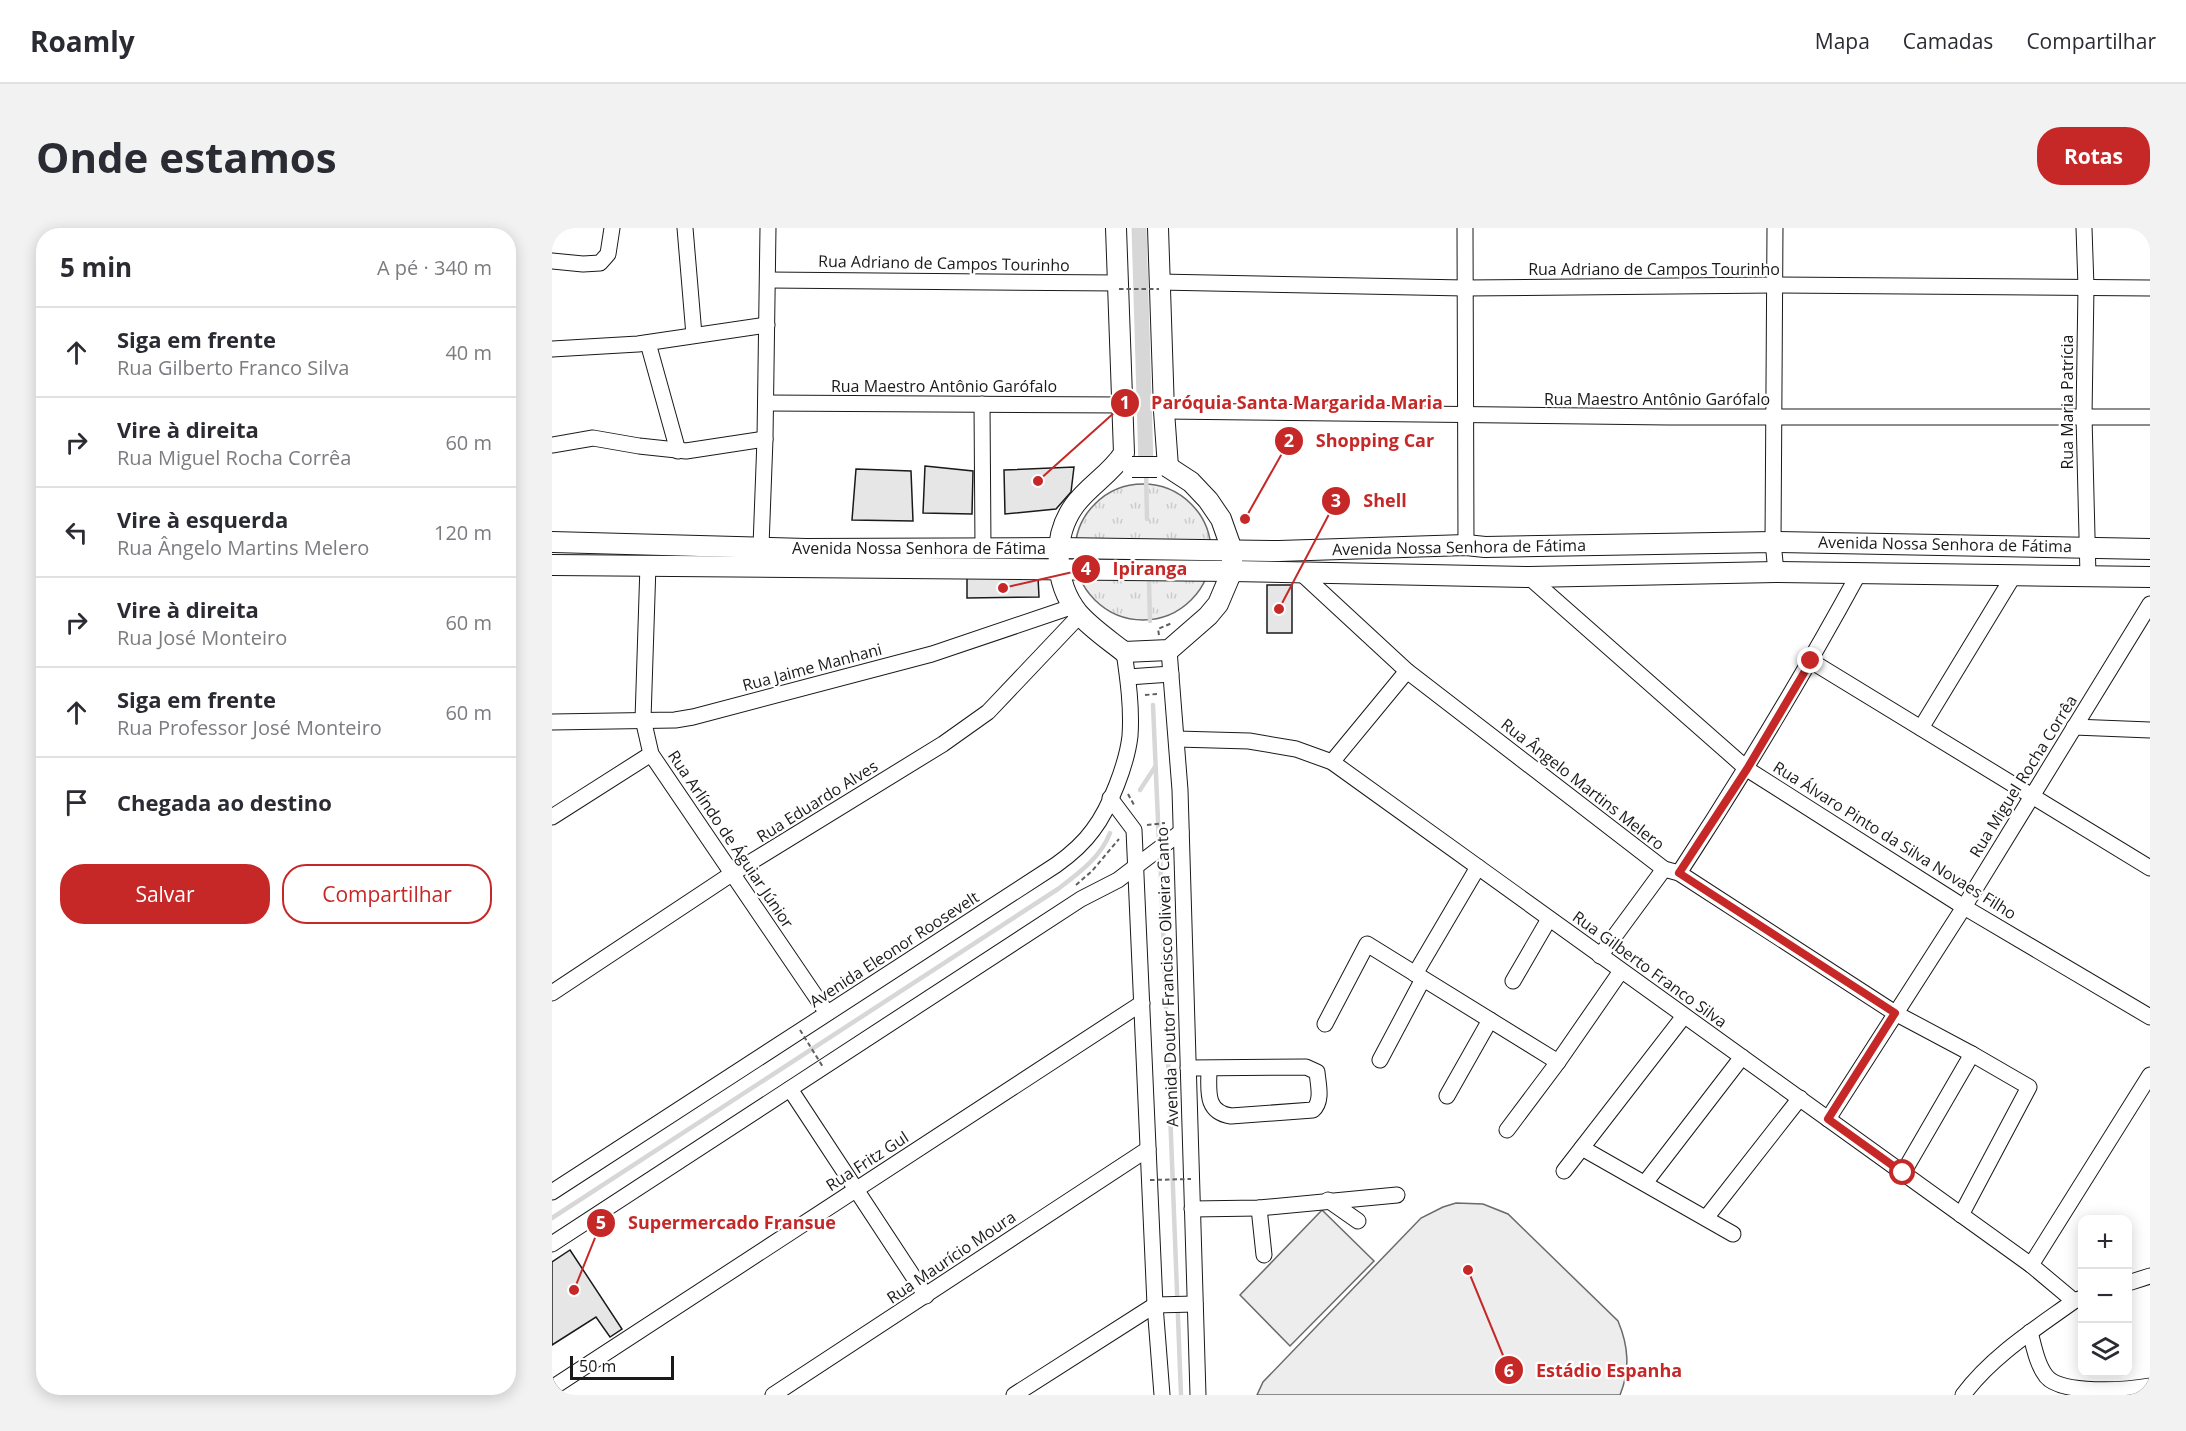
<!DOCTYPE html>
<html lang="pt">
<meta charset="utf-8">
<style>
body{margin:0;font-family:"Open Sans",sans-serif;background:#f2f2f3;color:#2b2b33}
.controls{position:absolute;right:18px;bottom:18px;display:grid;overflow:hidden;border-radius:12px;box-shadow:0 3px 15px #0003}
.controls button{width:54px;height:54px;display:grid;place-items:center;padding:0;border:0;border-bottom:2px solid #e1e1e2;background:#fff;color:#2b2b33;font:30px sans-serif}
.scale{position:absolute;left:18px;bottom:15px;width:104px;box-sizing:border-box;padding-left:6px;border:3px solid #1a1a1a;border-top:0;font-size:16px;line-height:21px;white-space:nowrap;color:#1a1a1a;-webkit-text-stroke:4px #fff;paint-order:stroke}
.stop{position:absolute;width:18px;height:18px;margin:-14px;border:4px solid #c62828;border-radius:50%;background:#fff}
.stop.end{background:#c62828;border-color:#fff;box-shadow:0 2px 6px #0008}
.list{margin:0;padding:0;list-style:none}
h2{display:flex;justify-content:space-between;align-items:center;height:78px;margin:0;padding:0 24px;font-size:26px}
h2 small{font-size:20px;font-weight:400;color:#7c7c81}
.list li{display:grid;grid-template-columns:39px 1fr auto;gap:18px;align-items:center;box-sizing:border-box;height:90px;padding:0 24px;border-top:2px solid #e1e1e2}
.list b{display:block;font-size:22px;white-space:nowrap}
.list p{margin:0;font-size:20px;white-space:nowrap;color:#7c7c81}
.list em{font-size:20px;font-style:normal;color:#7c7c81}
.actions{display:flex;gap:12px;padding:18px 24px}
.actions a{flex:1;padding:14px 0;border:2px solid #c62828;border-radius:24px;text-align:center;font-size:21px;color:#c62828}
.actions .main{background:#c62828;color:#fff}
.icon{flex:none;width:33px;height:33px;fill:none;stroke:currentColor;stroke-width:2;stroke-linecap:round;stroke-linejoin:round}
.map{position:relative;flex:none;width:1598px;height:1167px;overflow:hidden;border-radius:24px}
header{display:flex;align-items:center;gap:36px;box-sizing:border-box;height:84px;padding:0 30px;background:#fff;border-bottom:2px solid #e1e1e2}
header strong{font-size:28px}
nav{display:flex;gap:33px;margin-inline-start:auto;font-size:21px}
.intro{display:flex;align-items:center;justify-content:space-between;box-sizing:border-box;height:144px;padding:0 36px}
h1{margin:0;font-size:42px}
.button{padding:15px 27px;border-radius:24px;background:#c62828;color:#fff;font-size:21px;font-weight:700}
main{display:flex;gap:36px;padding:0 36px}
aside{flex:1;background:#fff;border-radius:24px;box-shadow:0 3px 15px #0003}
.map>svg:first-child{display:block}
.grass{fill:url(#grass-tufts);stroke:#6a6a6a;stroke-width:1.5}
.pitch{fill:#ededed;stroke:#6a6a6a;stroke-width:1.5}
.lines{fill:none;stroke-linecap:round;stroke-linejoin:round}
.stream{stroke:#d7d7d7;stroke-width:4.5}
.canal{stroke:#d7d7d7;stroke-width:15}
.building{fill:#e6e6e6;stroke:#1a1a1a;stroke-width:1.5}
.minor-casing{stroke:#1a1a1a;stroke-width:17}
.major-casing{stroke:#1a1a1a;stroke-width:22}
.path{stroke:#5f5f5f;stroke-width:2;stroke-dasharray:4.5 3;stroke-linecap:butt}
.minor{stroke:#fff;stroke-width:15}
.major{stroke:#fff;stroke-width:20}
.major-bridge-casing{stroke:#1a1a1a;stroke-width:22;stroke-linecap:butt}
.path-bridge{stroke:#5f5f5f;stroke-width:2;stroke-dasharray:4.5 3;stroke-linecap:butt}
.major-bridge{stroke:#fff;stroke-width:20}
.route{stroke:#c62828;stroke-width:8}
.labels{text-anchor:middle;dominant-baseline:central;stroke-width:4.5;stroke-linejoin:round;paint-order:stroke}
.street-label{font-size:16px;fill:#1a1a1a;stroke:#fff}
.leader{fill:none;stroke:#c62828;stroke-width:2}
.callout-dot{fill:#c62828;stroke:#fff;stroke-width:2}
.mark-label{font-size:18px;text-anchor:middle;font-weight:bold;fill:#fff}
.callout-label{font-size:18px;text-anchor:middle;font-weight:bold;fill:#c62828;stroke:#fff;stroke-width:4.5;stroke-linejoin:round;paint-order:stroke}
</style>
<header>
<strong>Roamly</strong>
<nav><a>Mapa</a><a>Camadas</a><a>Compartilhar</a></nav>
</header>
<div class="intro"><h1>Onde estamos</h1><a class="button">Rotas</a></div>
<main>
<aside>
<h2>5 min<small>A pé · 340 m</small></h2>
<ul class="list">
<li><svg class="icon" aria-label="ahead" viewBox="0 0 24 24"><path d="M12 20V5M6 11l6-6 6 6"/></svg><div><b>Siga em frente</b><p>Rua Gilberto Franco Silva</p></div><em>40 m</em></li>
<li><svg class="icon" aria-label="right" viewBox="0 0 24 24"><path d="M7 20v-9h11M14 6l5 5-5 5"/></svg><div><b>Vire à direita</b><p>Rua Miguel Rocha Corrêa</p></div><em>60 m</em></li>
<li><svg class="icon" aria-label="left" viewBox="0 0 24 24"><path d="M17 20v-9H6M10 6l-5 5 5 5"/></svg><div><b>Vire à esquerda</b><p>Rua Ângelo Martins Melero</p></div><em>120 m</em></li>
<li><svg class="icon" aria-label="right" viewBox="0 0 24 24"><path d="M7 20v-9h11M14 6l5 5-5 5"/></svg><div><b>Vire à direita</b><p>Rua José Monteiro</p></div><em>60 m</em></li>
<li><svg class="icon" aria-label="ahead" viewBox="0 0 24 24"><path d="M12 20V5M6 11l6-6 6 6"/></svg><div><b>Siga em frente</b><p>Rua Professor José Monteiro</p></div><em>60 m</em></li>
<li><svg class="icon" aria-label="arrive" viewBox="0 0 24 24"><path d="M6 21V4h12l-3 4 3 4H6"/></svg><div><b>Chegada ao destino</b></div></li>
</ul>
<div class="actions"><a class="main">Salvar</a><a>Compartilhar</a></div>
</aside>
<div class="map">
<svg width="1598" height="1167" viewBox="0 0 1598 1167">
<defs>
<pattern id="grass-tufts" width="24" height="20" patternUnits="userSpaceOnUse" patternTransform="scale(1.5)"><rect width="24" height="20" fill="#ededed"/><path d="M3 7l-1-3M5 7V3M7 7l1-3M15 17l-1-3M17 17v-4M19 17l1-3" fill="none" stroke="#cbcbcb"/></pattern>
</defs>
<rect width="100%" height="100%" fill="#fff"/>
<!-- grass -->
<circle class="grass" cx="591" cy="324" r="68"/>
<!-- pitch -->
<g class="pitch">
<path d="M904,975L931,976L956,986L1066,1093C1077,1119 1078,1142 1068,1167H705L711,1154L869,990L891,979Z"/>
<path d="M770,982L822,1033L738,1118L688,1067Z"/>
</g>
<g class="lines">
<!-- stream -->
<g class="stream">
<path d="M594,243L595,291"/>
<path d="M597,353L598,393"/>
<path d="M601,477L607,616"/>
<path d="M588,562L603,539"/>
<path d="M608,624L629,1167"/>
<path d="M0,990L506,661C527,645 549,629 558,605"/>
</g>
<!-- canal -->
<path class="canal" d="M587,0L594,237"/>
</g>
<!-- building -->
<g class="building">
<path d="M373,238L421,243L420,286L371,285Z"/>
<path d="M522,239L519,264L504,281L453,286L452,242Z"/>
<path d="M304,241L359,243L361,293L300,292Z"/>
<path d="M486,349L487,369L415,370V350Z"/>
<rect x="715" y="357" width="25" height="48"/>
<path d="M18,1022L70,1101L58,1109L44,1089L0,1117V1034Z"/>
</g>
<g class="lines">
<!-- minor casing -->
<g class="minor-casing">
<g id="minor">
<path d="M133,0L142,107"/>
<path d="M913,0L914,317"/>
<path d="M1223,0L1221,314L1224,344"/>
<path d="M1532,0L1534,59L1532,188L1536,348"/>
<path d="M0,33L31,36L48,35L56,26L60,0"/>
<path d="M216,52L566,55"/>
<path d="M607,54L913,60L1222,57L1598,60"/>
<path d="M96,115L126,223"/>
<path d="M0,121L86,116L215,97"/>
<path d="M214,175L571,177"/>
<path d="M430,176L431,321"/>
<path d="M612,183L1116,189H1598"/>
<path d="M0,217L41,210L87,218L134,223L213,211"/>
<path d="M209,318L213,211L216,0"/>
<path d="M96,337L91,491L99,526L275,785"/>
<path d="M749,345L855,443L1112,641L1127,645L1343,785L1420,826"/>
<path d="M977,349L1195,541L1412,679L1598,789"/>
<path d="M617,422L628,562L646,1167"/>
<path d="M1259,433L1598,640"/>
<path d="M576,449L619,446"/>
<path d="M0,494L123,492L141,489L380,426L522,378"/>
<path d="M1522,499L1598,502"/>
<path d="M1369,500L1462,347"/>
<path d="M625,511L697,513L744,521L780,534L1479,1037L1522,1073"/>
<path d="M780,534L855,443"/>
<path d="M558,570L582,602L603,1077L610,1167"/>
<path d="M0,589L99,526"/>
<path d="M1127,645C1191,547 1251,448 1307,345"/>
<path d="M1048,728L1112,641"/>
<path d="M863,746L926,639"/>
<path d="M961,753L997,691"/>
<path d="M0,765L181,645L391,516L436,484L528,387"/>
<path d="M773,796L815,716L1006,834"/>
<path d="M828,832L871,751"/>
<path d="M636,840L754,839L765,844C766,856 771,873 761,882L679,888C652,884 657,861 657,840"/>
<path d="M238,861L374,1068"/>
<path d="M895,868L938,792"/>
<path d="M1276,891L1412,679L1598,376"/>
<path d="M955,902L1006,834L1069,743"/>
<path d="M1030,920L1181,1006"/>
<path d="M1012,943L1132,788"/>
<path d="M1351,945L1420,826L1477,859L1409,987"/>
<path d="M1093,955L1190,829"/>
<path d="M0,964L504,637C518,627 531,616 541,602C558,580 575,535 578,508C580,480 576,451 572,424"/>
<path d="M776,972L806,993"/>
<path d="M707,980L712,1027"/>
<path d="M640,981L707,980L845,967"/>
<path d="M1154,990L1248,870"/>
<path d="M0,1016L529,671L566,652L629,604"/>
<path d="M1479,1037L1598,847"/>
<path d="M1576,1055L1598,1048"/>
<path d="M603,1077L643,1076"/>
<path d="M1478,1104C1482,1119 1485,1136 1494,1148C1509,1167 1575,1162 1598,1158"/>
<path d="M0,1160L590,775"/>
<path d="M221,1167L596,921"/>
<path d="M462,1167L603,1077"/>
<path d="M1411,1167C1440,1128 1483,1101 1522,1073L1530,1070"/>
</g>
</g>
<!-- major casing -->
<g class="major-casing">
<g id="major">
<path d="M564,0L572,225C559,246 536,258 522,278C500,309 502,355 526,385C539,400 557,412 572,424L617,422L656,388L666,376L680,343V322L669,291L656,272L639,254L616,239"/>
<path d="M606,0L612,183L616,239"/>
<path d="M0,314L254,321L507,320L727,323L914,317L933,319L1221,314L1598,321"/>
<path d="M0,337L680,343L977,349L1224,344L1598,349"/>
</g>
</g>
<!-- path -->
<g class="path">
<path d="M607,407L606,401L620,395"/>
<path d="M593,467L605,466"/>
<path d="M576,566L582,577"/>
<path d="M595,597L613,595"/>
<path d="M524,657L540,643L567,611"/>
</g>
<!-- minor -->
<use href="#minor" class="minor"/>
<!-- major -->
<use href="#major" class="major"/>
<!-- major-bridge casing -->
<g class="major-bridge-casing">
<path id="major-bridge" d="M580,239H605"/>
</g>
<!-- path-bridge -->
<g class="path-bridge">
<path d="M567,61H607"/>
<path d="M248,802L271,839"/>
<path d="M598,952L639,951"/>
</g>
<!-- major-bridge -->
<use href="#major-bridge" class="major-bridge"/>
</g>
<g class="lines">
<!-- route -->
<path class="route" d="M1259,433L1195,541L1127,645L1343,785L1276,891L1351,945"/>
</g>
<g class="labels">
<!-- street labels -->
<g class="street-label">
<text transform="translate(392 35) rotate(1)">Rua Adriano de Campos Tourinho</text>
<text x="1102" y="41">Rua Adriano de Campos Tourinho</text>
<text x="392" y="158">Rua Maestro Antônio Garófalo</text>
<text x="1105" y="171">Rua Maestro Antônio Garófalo</text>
<text transform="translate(1515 174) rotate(-90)">Rua Maria Patrícia</text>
<text transform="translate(1393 316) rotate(1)">Avenida Nossa Senhora de Fátima</text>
<text transform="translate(907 319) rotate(-1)">Avenida Nossa Senhora de Fátima</text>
<text x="367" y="320">Avenida Nossa Senhora de Fátima</text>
<text transform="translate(260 439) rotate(-15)">Rua Jaime Manhani</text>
<text transform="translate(1471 548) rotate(-58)">Rua Miguel Rocha Corrêa</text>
<text transform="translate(1031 556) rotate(38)">Rua Ângelo Martins Melero</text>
<text transform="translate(265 573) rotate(-32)">Rua Eduardo Alves</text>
<text transform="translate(179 611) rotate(56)">Rua Arlíndo de Águiar Júnior</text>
<text transform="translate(1343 612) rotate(32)">Rua Álvaro Pinto da Silva Novaes Filho</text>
<text transform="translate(342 721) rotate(-33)">Avenida Eleonor Roosevelt</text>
<text transform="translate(1098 741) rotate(36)">Rua Gilberto Franco Silva</text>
<text transform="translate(615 749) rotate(-92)">Avenida Doutor Francisco Oliveira Canto</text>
<text transform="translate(315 933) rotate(-33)">Rua Fritz Gul</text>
<text transform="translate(399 1029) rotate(-34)">Rua Maurício Moura</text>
</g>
</g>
<!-- callouts -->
<path class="leader" d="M486 253L573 175M693 291L737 213M727 381L784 273M451 360L534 341M22 1062L49 995M916 1042L957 1142"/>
<g class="callout-dot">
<circle cx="486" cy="253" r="6"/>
<circle cx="693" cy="291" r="6"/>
<circle cx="727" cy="381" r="6"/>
<circle cx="451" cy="360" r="6"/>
<circle cx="22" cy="1062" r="6"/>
<circle cx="916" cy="1042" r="6"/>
<circle cx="573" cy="175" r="15"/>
<circle cx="737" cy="213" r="15"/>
<circle cx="784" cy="273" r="15"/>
<circle cx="534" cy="341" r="15"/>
<circle cx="49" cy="995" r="15"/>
<circle cx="957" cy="1142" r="15"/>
</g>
<g class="mark-label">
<text x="573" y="181">1</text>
<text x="737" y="219">2</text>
<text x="784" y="279">3</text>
<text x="534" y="347">4</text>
<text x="49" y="1001">5</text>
<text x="957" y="1149">6</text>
</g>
<g class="callout-label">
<text x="745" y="181">Paróquia Santa Margarida Maria</text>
<text x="823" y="219">Shopping Car</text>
<text x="833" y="279">Shell</text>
<text x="598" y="347">Ipiranga</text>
<text x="180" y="1001">Supermercado Fransue</text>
<text x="1057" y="1149">Estádio Espanha</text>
</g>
</svg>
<div class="controls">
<button>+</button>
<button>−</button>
<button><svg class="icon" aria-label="layers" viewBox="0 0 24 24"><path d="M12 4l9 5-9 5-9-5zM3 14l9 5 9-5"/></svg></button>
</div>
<div class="scale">50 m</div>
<div class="stop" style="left:1351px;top:945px"></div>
<div class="stop end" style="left:1259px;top:433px"></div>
</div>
</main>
